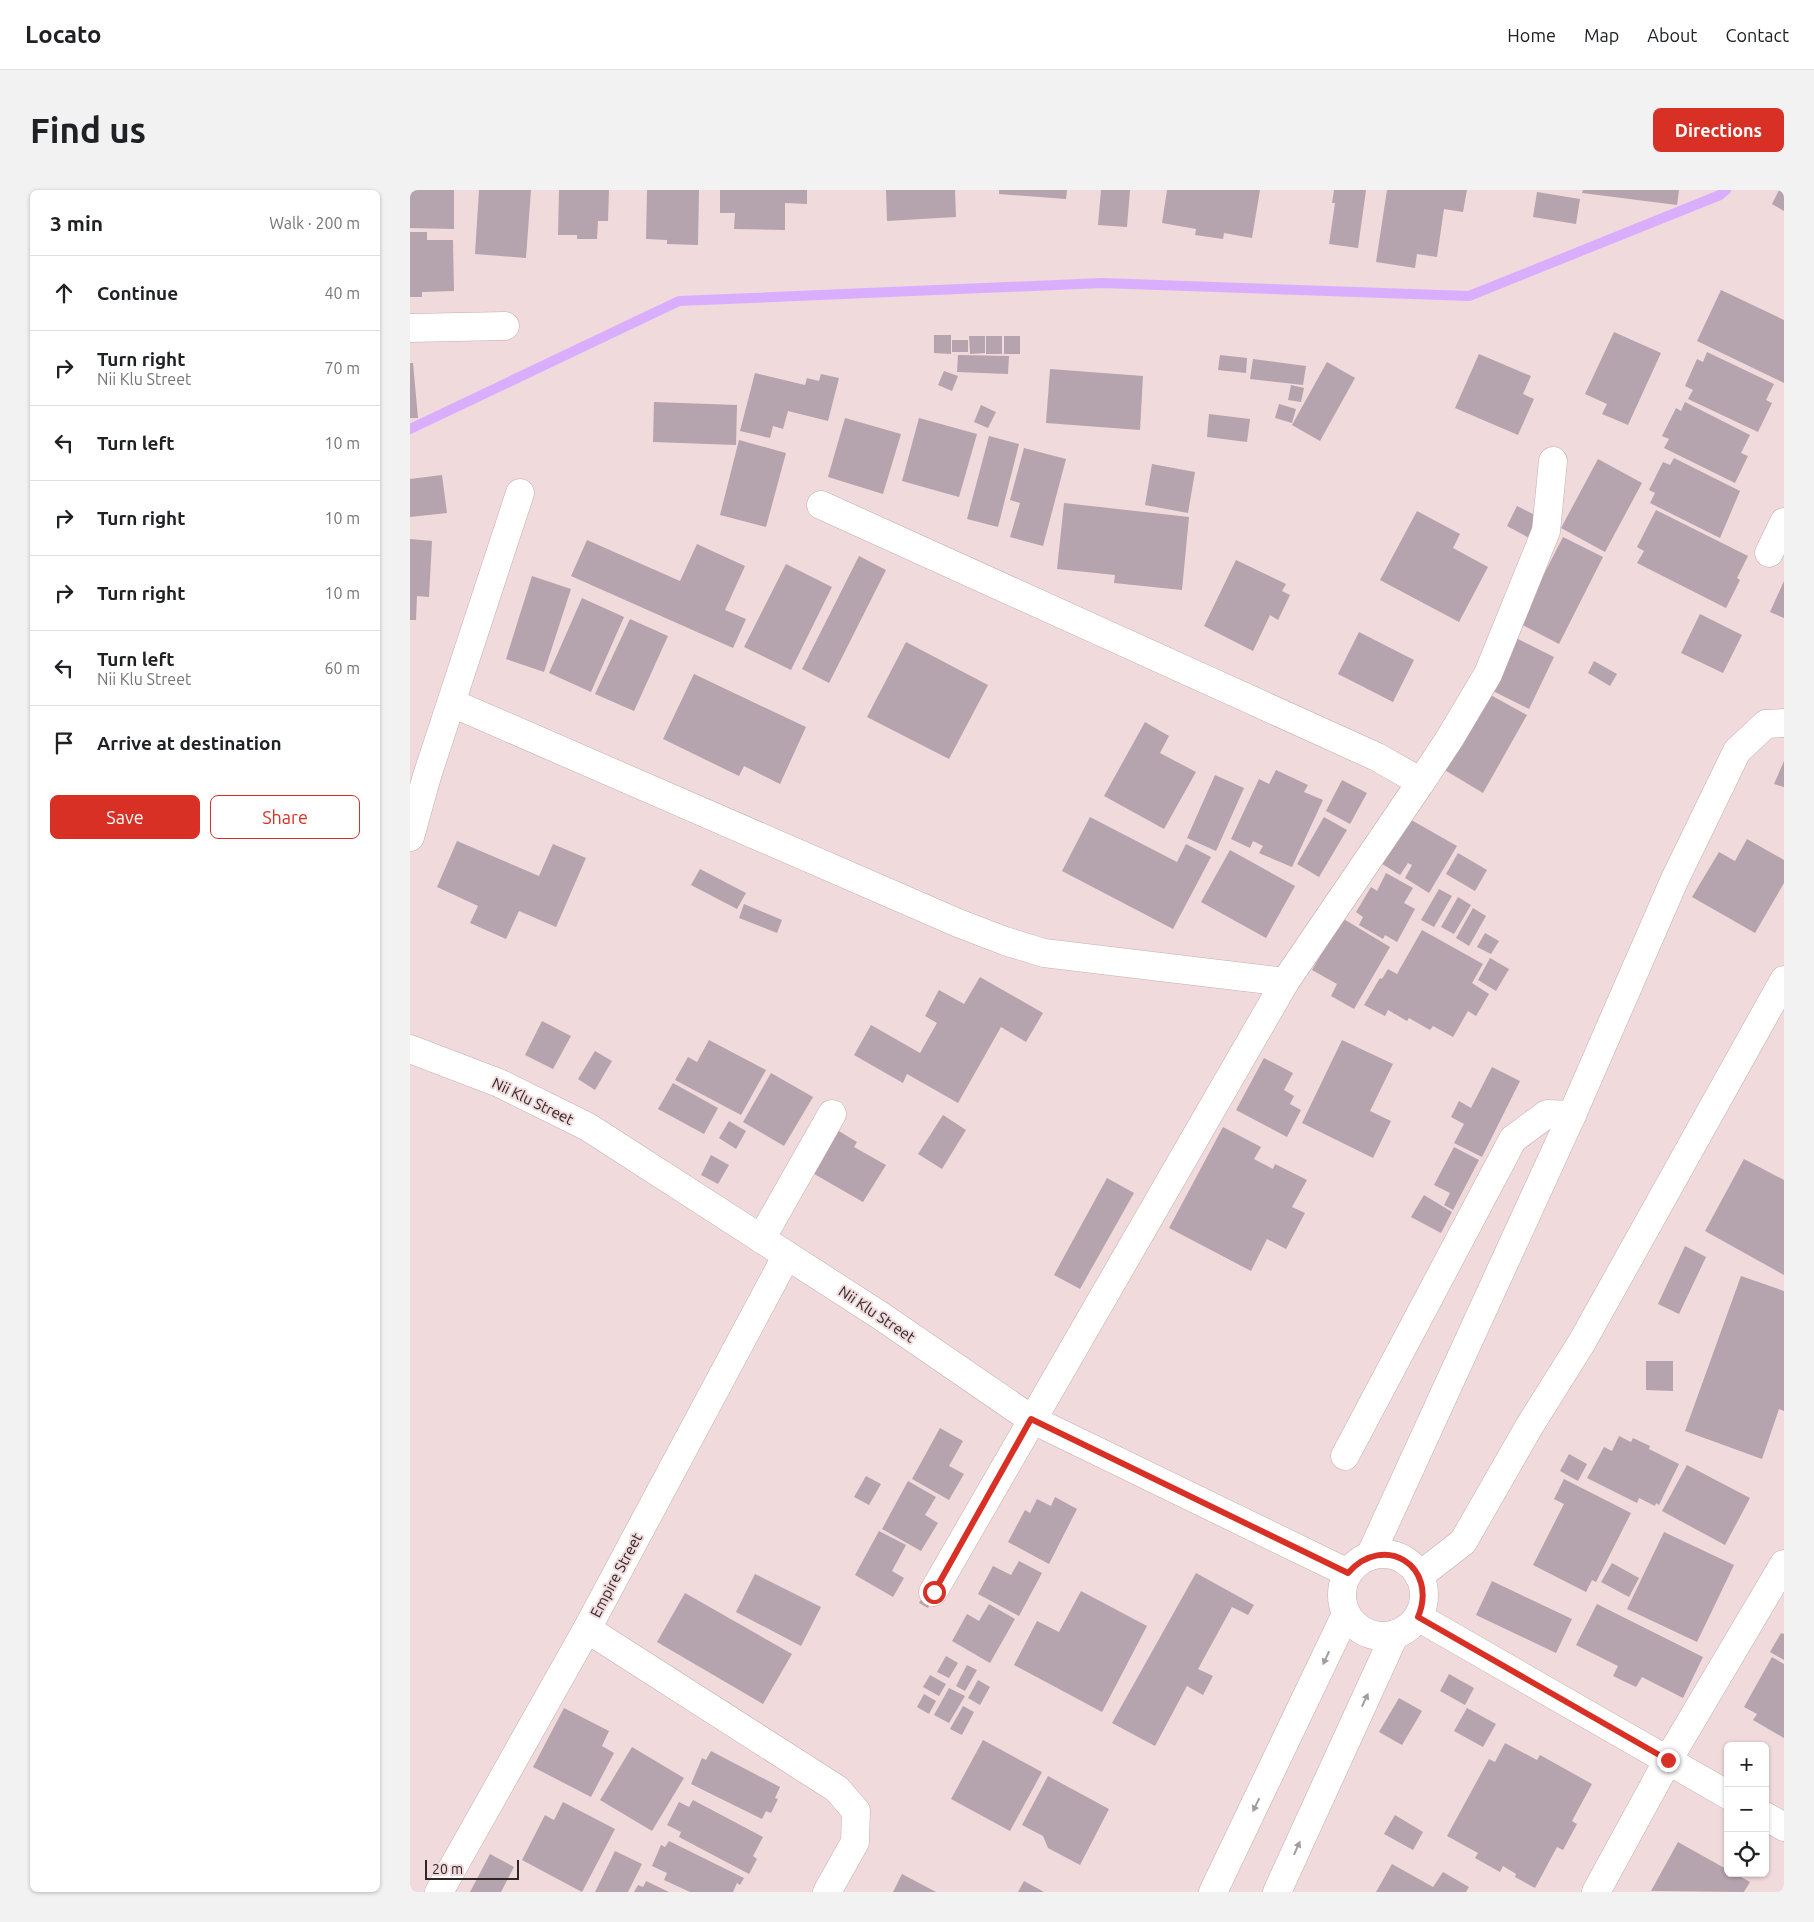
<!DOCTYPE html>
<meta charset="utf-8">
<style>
body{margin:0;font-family:Ubuntu,sans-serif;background:#f2f2f2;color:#202124}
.controls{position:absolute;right:15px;bottom:15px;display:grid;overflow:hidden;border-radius:8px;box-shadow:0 1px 4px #0004}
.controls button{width:45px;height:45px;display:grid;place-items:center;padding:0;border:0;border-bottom:1px solid #e0e0e0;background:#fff;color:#202124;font:25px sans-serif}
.scale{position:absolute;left:15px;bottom:12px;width:94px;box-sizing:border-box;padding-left:5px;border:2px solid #2f2627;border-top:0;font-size:14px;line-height:18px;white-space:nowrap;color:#2f2627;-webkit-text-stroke:4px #f1dadb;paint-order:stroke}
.stop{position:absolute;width:15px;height:15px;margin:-11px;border:4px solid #d93025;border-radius:50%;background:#fff}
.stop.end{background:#d93025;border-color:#fff;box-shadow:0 1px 5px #0008}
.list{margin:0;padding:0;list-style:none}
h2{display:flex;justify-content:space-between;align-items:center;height:65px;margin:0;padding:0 20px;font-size:21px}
h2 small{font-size:16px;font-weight:400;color:#757577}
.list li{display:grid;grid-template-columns:32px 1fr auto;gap:15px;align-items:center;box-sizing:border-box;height:75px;padding:0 20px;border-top:1px solid #e0e0e0}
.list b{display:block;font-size:19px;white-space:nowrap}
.list p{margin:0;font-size:16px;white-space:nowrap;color:#757577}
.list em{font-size:16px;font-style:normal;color:#757577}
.actions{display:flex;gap:10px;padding:15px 20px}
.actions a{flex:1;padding:11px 0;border:1px solid #d93025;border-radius:8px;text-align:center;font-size:18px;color:#d93025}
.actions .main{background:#d93025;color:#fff}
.icon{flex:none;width:28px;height:28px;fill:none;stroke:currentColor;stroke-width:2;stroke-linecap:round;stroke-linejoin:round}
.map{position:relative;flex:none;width:1374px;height:1702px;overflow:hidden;border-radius:8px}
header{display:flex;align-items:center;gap:30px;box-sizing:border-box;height:70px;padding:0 25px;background:#fff;border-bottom:1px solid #e0e0e0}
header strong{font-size:24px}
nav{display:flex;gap:28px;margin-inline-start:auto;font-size:18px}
.intro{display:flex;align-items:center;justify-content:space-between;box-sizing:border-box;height:120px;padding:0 30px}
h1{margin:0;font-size:35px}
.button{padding:12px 22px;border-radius:8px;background:#d93025;color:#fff;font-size:18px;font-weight:700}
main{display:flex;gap:30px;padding:0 30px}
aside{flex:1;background:#fff;border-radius:8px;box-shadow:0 1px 4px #0004}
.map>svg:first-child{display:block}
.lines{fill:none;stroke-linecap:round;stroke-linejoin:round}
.stream{stroke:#d9aefe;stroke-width:10}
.building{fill:#b5a3ae}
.minor-casing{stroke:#c4aeaf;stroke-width:29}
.minor{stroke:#fff;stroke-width:28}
.oneway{fill:#a19d9e}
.route{stroke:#d93025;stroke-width:6}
.labels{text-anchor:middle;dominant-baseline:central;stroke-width:4;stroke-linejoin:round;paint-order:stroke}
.street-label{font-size:15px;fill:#2f2627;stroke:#f1dadb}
</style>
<header>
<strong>Locato</strong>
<nav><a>Home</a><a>Map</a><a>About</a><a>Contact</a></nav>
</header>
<div class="intro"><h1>Find us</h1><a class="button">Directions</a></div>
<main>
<aside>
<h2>3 min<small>Walk · 200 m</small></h2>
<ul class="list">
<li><svg class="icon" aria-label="ahead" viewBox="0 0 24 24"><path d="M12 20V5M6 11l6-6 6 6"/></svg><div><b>Continue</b></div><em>40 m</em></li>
<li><svg class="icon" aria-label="right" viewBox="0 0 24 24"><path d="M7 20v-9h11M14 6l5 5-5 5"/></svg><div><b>Turn right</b><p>Nii Klu Street</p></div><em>70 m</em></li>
<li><svg class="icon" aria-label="left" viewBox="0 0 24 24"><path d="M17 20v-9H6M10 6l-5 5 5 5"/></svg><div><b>Turn left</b></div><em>10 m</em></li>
<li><svg class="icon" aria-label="right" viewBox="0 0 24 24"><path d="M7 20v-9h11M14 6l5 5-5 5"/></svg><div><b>Turn right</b></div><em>10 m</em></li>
<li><svg class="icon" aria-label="right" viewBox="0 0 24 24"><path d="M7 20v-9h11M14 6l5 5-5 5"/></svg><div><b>Turn right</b></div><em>10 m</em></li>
<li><svg class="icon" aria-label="left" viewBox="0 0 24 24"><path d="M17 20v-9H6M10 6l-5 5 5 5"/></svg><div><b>Turn left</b><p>Nii Klu Street</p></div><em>60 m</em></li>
<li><svg class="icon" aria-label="arrive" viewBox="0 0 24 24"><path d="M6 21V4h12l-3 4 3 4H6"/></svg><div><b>Arrive at destination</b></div></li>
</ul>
<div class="actions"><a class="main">Save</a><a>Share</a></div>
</aside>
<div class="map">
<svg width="1374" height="1702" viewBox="0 0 1374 1702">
<rect width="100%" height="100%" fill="#f1dadb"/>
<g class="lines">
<!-- stream -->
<path class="stream" d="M0,239L269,111L692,93L1059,106L1310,5L1316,0"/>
</g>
<!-- building -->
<g class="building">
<path d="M0,0H44V39L0,38Z"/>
<path d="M69,0H121L116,68L65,64Z"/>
<path d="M149,0H199L198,31H188L187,49H167V45H148Z"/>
<path d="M237,0H289L288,55L257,54V50L236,49Z"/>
<path d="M310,0H397V14L375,13V40L324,39L325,23H310Z"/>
<path d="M476,0H545L546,27L477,31Z"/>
<path d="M589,0H657L656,9L589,4Z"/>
<path d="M691,0H720L717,37L688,35Z"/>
<path d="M757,0H850L842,48L814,43L813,49L785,45L786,39L752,33Z"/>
<path d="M924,0H956L948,58L919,54L925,13H922Z"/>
<path d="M977,0H1057L1053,22L1034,19L1027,67L1007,64L1005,78L966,72Z"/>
<path d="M1173,0H1269L1267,15L1172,3Z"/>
<path d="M1369,0H1374V21L1362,14Z"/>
<path d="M1127,2L1170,9L1166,34L1123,27Z"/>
<path d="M0,42H17V50H43L44,101L12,102V107H0Z"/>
<path d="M1311,100L1374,130V193L1287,151Z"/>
<path d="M1204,142L1251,163L1218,235L1192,224L1197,214L1175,204Z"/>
<path d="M524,145H541V164L524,163Z"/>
<path d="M559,146H575V163L560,164Z"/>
<rect x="576" y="146" width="16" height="18"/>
<rect x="594" y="146" width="16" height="18"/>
<rect x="542" y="150" width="16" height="12"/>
<path d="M1297,162L1364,194L1356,210L1362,213L1348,242L1278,209L1283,200L1275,196L1287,169L1293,172Z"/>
<path d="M1069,164L1121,186L1113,204L1124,209L1108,245L1045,218Z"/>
<path d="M548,165L599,166L598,184L547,182Z"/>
<path d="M810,165L837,168L836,183L808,180Z"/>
<path d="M843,169L896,176L893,195L840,189Z"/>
<path d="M917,172L945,188L910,251L882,235Z"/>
<path d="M0,173H3L8,228H0Z"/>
<path d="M640,179L733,186L730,240L636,233Z"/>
<path d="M534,181L548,186L542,201L528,195Z"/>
<path d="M345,183L395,195L397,188L409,191L411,184L429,188L418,231L378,221L373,239L363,236L360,248L330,241Z"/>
<path d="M881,195L894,198L891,212L878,210Z"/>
<path d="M244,212L327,215L326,255L243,252Z"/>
<path d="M1275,212L1340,245L1331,263L1338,266L1325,293L1254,258L1259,249L1252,246L1266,218L1271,221Z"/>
<path d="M869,214L886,219L882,233L865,228Z"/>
<path d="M571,215L586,222L578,238L564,232Z"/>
<path d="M799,224L840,229L837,252L797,247Z"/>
<path d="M435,228L491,244L473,304L418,287Z"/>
<path d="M509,228L567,244L549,307L492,291Z"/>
<path d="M579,246L609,254L588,337L557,329Z"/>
<path d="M329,250L376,263L356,337L310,325Z"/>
<path d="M614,258L656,269L633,356L600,347L610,313L600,310Z"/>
<path d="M1264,268L1330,301L1310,348L1240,313L1245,303L1239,300L1253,272L1260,275Z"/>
<path d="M1188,269L1232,293L1195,362L1151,338Z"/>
<path d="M742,274L785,282L778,323L735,315Z"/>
<path d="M32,285L37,323L0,327V289Z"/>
<path d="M654,313L779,327L772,400L704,393L705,385L647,379Z"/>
<path d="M1107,316L1131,328L1121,349L1097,336Z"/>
<path d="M1246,320L1338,366L1327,388L1330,390L1316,418L1227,373L1234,361L1227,357Z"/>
<path d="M1007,321L1050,344L1043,358L1078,377L1049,432L970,390Z"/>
<path d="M1153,347L1193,367L1149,454L1109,433Z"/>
<path d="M0,349L22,351L19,407L7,406L6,430H0Z"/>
<path d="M177,350L270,391L287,354L335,376L315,420L336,429L323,458L161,386Z"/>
<path d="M449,366L476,380L419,493L392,479Z"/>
<path d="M826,370L876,394L872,401L880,405L868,430L860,425L843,461L794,436Z"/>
<path d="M376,374L422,397L381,480L334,457Z"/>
<path d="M122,386L161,399L134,482L96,469Z"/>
<path d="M1374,391V428L1360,422Z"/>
<path d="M172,408L214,427L181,502L139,483Z"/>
<path d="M1290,424L1332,445L1313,483L1271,463Z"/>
<path d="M220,429L258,446L224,521L185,504Z"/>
<path d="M949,442L1004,470L983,512L928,484Z"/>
<path d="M1104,447L1144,467L1119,519L1079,499Z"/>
<path d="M496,452L578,495L539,569L457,527Z"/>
<path d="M1184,471L1207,484L1200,496L1178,483Z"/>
<path d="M284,484L396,537L370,594L334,576L329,586L253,549Z"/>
<path d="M1077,503L1117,525L1073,603L1033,579Z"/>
<path d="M735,532L759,546L750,563L786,582L754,639L694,606Z"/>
<path d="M1374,571V597L1364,594Z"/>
<path d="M866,580L898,595L894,602L913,610L882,677L849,663L853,656L843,651L840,658L821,649L849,589L859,594Z"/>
<path d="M805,585L834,598L806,661L777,648Z"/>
<path d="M932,590L957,603L940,634L916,621Z"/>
<path d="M680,627L767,672L776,654L801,667L763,739L652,681Z"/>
<path d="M914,627L937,640L909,687L887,674Z"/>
<path d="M996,627L1047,656L1019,703L995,688L1002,675L998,673L990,685L969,672Z"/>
<path d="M1337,649L1374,670V693L1345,743L1282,707L1309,662L1325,671Z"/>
<path d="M47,651L129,686L143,654L176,668L146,737L109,721L96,749L60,733L68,716L27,697Z"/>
<path d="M820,660L885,696L856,748L791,712Z"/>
<path d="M1048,663L1077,680L1065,701L1036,684Z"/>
<path d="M290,679L336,703L327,719L281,695Z"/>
<path d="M976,683L1003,698L994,713L1005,719L987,752L975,745L973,749L949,735L953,727L946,722L961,697L967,701Z"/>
<path d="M1029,699L1042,706L1024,737L1011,730Z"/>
<path d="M1048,707L1061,715L1044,744L1031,737Z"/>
<path d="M334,714L372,730L367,743L329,728Z"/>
<path d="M1063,718L1076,726L1059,756L1046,748Z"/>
<path d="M932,728L980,757L944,819L921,806L927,794L902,780Z"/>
<path d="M1012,740L1073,774L1062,793L1079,804L1066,826L1058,821L1043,847L1023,836L1020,840L999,828L997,831L978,820L975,826L954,815L970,788L972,789L978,779L987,784Z"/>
<path d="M1075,743L1089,751L1081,764L1067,757Z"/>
<path d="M1080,768L1099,779L1086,801L1068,790Z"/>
<path d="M570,787L633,823L616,852L591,837L548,913L497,884L493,893L444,865L461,835L510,863L527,833L515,826L529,800L554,814Z"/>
<path d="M132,831L161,846L143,879L115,865Z"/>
<path d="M299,850L356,880L331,925L265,890L278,867L287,872Z"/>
<path d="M932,850L983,874L960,921L981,931L963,968L892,933Z"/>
<path d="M185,861L202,871L185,900L168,889Z"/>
<path d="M854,868L883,883L874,900L884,906L880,914L891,920L877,947L826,920Z"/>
<path d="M1082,877L1110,891L1072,967L1044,953L1054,934L1041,927L1049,911L1061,918Z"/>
<path d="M361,883L403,907L374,956L333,932Z"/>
<path d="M263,893L308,918L294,944L248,919Z"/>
<path d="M533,925L556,940L532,979L508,964Z"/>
<path d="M319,931L336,941L326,959L309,948Z"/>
<path d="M813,937L851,957L844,969L863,979L865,974L897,990L882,1017L895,1023L876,1059L857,1049L841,1081L759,1038Z"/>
<path d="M424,938L447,952L444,957L476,975L453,1012L399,981Z"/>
<path d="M1044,957L1069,970L1043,1020L1034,1015L1040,1003L1024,995Z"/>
<path d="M301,965L319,975L308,994L291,985Z"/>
<path d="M1334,969L1374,990V1085L1295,1041Z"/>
<path d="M697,988L724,1003L670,1099L644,1085Z"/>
<path d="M1014,1005L1042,1022L1031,1043L1001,1027Z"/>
<path d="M1275,1056L1296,1067L1269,1124L1248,1114Z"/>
<path d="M1331,1086L1374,1101V1221L1369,1219L1352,1269L1275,1241Z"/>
<path d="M1236,1171H1263V1201L1236,1200Z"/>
<path d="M530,1238L553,1251L539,1276L554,1284L539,1310L502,1289Z"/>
<path d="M1209,1246L1221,1252L1223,1248L1240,1256L1239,1259L1269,1274L1249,1315L1246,1313L1245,1316L1229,1308L1227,1313L1177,1288L1194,1257L1202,1261Z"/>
<path d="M1159,1264L1177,1274L1168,1291L1150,1281Z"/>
<path d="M1277,1275L1340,1308L1315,1355L1252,1321Z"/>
<path d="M456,1286L471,1294L459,1315L444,1307Z"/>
<path d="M1154,1289L1221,1323L1186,1392L1182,1390L1176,1402L1123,1375L1154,1314L1144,1309Z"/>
<path d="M498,1291L526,1307L515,1325L528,1333L511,1361L472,1339Z"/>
<path d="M645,1307L667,1319L639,1374L598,1352L615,1320L620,1323L627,1309L641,1316Z"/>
<path d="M469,1341L496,1355L482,1381L494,1388L483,1407L445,1385Z"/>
<path d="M1254,1342L1324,1375L1287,1452L1217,1419Z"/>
<path d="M609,1371L632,1383L609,1426L568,1404L583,1376L601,1385Z"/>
<path d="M1202,1373L1229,1388L1219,1407L1191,1392Z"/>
<path d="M786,1383L844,1415L838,1425L822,1417L788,1479L803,1486L793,1505L777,1496L745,1556L702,1533Z"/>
<path d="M345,1384L411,1417L391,1456L326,1422Z"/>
<path d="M1082,1391L1162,1429L1146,1463L1066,1425Z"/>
<path d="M671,1401L737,1436L692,1522L604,1475L627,1431L649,1442Z"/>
<path d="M275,1403L382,1464L353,1514L247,1452Z"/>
<path d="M514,1404L523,1409L518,1418L509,1413Z"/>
<path d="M579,1414L605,1429L580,1473L542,1451L557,1424L569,1431Z"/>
<path d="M1187,1414L1293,1467L1273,1508L1232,1487L1226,1497L1203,1486L1208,1476L1166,1455Z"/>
<path d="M1371,1443L1374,1444V1470L1360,1462Z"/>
<path d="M536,1466L548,1473L539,1488L527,1482Z"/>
<path d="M1362,1467L1374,1474V1548L1343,1530L1347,1524L1334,1517Z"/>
<path d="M557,1475L567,1480L555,1501L546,1496Z"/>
<path d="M1039,1484L1064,1498L1055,1515L1030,1501Z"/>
<path d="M520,1485L536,1494L529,1506L513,1497Z"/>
<path d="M568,1490L580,1497L570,1515L558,1508Z"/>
<path d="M539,1498L555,1506L539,1533L524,1525Z"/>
<path d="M514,1504L526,1511L519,1524L507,1517Z"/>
<path d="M989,1508L1012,1521L992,1555L969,1542Z"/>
<path d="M553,1516L564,1522L552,1545L540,1539Z"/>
<path d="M154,1518L199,1541L192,1556L204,1563L181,1607L123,1577Z"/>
<path d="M1057,1518L1086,1534L1073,1557L1044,1541Z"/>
<path d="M573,1550L632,1582L600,1641L541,1609Z"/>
<path d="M1095,1553L1127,1570L1130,1565L1182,1594L1162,1631L1167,1634L1153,1660L1147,1657L1125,1698L1105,1687L1106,1684L1093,1676L1090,1682L1065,1668L1068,1663L1037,1646L1079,1569L1085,1572Z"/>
<path d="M222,1557L274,1588L242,1641L190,1610Z"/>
<path d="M301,1561L370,1597L365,1608L368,1609L361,1623L356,1621L352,1629L281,1594L292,1568L296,1570Z"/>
<path d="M638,1586L699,1619L670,1675L638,1658L633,1646L612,1635Z"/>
<path d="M283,1610L353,1647L343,1666L347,1669L339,1684L269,1647L271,1642L257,1635L269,1612L279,1617Z"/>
<path d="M153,1612L205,1639L172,1702L112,1670L135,1625L144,1630Z"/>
<path d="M985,1625L1013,1642L1003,1660L974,1644Z"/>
<path d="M259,1651L334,1688L330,1695L327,1693L323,1702H280L254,1690L257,1683L242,1676L251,1655L255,1657Z"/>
<path d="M1268,1652L1318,1680V1683H1324L1340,1692L1334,1702L1241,1701Z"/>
<path d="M205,1661L232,1674L218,1702H185Z"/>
<path d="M80,1664L104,1677L91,1702H60Z"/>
<path d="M982,1674L1023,1697L1033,1682L1059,1697L1056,1702H966Z"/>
<path d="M492,1684L526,1702H483Z"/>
<path d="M236,1691L259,1702H224L228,1695L233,1697Z"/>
<path d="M614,1691L634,1702H608Z"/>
</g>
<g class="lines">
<!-- minor casing -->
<g class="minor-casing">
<g id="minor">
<path d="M0,138L95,136"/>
<path d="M411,315L967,567L1011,592L875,792L523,1402"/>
<path d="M1359,363L1374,332"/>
<path d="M42,513L548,733L595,751L634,763L875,792"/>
<path d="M1011,592L1040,548L1078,484L1136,341L1143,271"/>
<path d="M0,647L17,586L110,303"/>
<path d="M0,859L89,893L178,937L471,1126L621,1229L938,1383"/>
<path d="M351,1049L422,924"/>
<path d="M935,1266L1103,949L1137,924L1162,925"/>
<circle cx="973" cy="1405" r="41"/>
<path d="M960,1366L1162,925L1264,691L1327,561L1356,534L1374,533"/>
<path d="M1009,1386L1053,1352L1120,1235L1172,1152L1374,790"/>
<path d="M1008,1427L1318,1605"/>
<path d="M177,1439L427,1599L446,1621L445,1652L417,1702"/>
<path d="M1355,1626L1374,1637"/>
<path d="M29,1702L177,1439L377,1065"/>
<path d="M803,1702L936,1424"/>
<path d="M867,1702L985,1444"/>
<path d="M1186,1702L1258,1570L1374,1374"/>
</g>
</g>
<!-- minor -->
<use href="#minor" class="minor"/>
</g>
<!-- one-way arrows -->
<defs><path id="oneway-solid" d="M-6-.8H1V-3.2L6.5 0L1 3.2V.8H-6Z" transform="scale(1.25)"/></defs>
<g class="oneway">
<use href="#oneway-solid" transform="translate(916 1468) rotate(115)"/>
<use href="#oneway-solid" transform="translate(955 1510) rotate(-65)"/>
<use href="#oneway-solid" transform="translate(846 1615) rotate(116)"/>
<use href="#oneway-solid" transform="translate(887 1658) rotate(-66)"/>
</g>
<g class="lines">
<!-- route -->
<path class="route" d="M524,1402L621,1229L938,1383C974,1342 1029,1376 1008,1427L1258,1570"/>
</g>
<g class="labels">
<!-- street labels -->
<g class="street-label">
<text transform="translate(123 911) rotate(26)">Nii Klu Street</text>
<text transform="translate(467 1124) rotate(34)">Nii Klu Street</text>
<text transform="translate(206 1385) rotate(-62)">Empire Street</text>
</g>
</g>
</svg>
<div class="controls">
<button>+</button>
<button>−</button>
<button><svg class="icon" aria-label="locate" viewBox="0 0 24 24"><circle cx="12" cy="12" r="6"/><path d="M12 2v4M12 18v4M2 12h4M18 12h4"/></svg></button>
</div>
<div class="scale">20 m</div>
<div class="stop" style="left:524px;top:1402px"></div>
<div class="stop end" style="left:1258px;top:1570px"></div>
</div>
</main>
